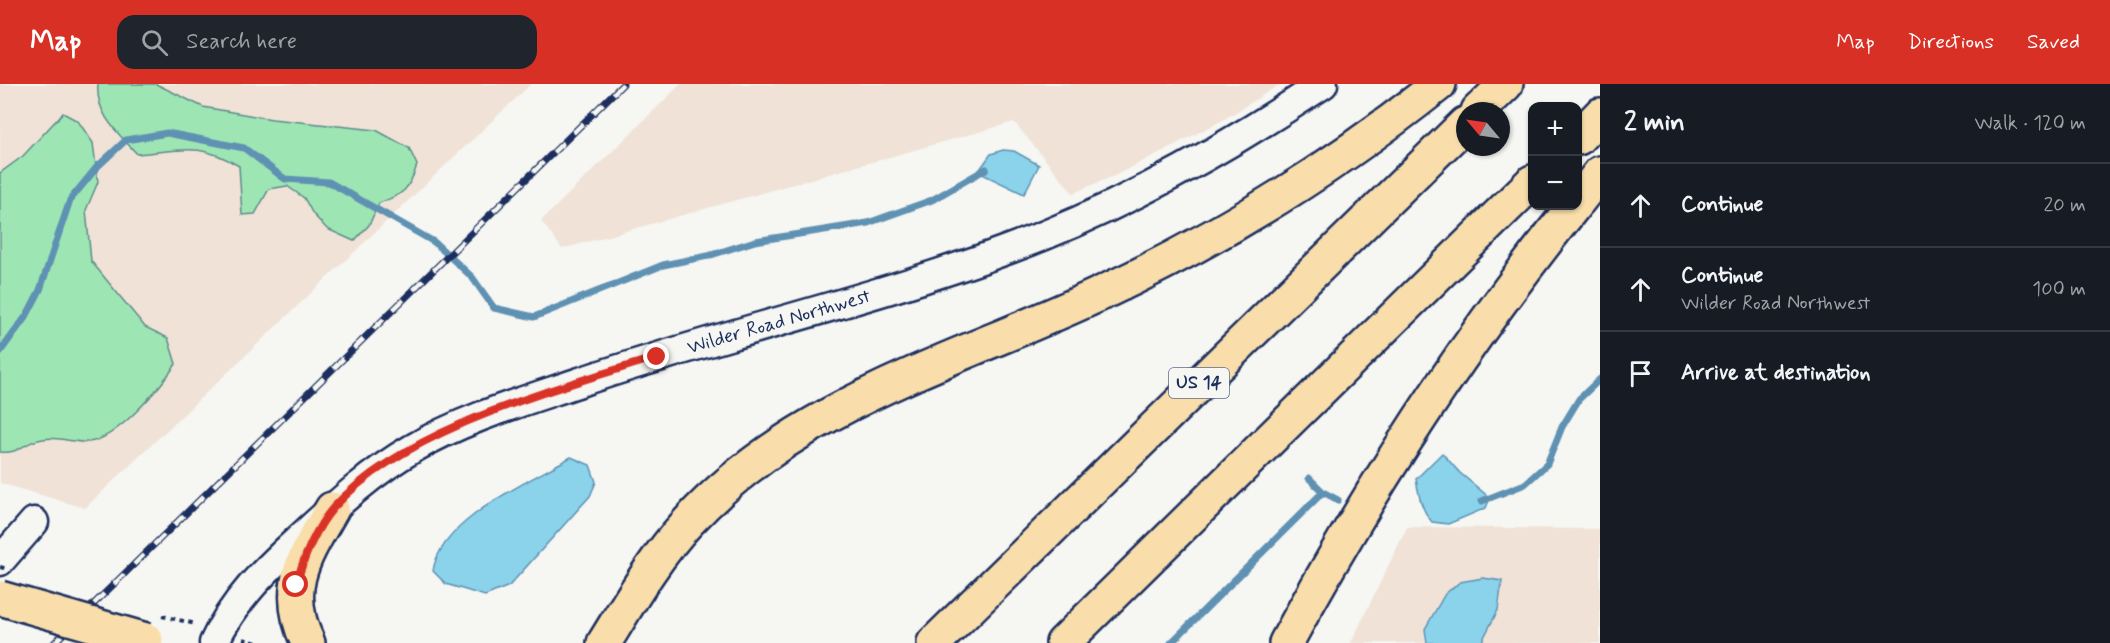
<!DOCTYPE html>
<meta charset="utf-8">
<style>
body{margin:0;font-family:Mynerve,sans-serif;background:#20242c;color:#f1f3f6}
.controls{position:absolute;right:18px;top:18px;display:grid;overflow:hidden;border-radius:12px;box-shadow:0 2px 4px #0004}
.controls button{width:54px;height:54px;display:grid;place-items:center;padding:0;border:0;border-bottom:2px solid #363941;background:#171b24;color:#f1f3f6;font:30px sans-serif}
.compass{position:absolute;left:1456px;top:18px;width:54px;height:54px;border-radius:50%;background:#171b24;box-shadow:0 2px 4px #0004;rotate:299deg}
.stop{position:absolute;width:18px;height:18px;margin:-14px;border:4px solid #d93025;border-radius:50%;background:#fff}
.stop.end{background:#d93025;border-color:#fff;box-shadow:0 2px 6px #0008}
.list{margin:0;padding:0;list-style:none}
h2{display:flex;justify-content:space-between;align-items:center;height:78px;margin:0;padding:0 24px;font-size:26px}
h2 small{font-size:20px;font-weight:400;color:#9ea1a6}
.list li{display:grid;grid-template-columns:39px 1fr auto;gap:18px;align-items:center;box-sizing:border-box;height:84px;padding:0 24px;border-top:2px solid #363941}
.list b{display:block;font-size:22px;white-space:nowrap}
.list p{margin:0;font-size:20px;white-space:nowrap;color:#9ea1a6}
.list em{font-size:20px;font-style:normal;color:#9ea1a6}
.icon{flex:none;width:33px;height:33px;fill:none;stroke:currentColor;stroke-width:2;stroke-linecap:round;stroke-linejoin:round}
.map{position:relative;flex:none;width:1600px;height:559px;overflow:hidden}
header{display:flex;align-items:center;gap:36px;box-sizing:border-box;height:84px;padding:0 30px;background:#d93025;color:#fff}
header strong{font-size:28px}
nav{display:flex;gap:33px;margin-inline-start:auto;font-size:21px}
.search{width:420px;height:54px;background:#20242c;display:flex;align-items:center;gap:15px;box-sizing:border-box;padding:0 21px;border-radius:18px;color:#9ea1a6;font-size:22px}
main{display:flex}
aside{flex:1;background:#171b24}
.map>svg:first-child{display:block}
.built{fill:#f0e2d6}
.green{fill:#9de6b4;stroke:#5c8a89;stroke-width:1.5}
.water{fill:#8ad3eb;stroke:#5e91b3;stroke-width:1.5}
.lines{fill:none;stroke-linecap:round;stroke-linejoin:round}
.stream{stroke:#5e91b3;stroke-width:7}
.minor-casing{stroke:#1b2f5e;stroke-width:33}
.major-casing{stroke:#1b2f5e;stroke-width:38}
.highway-casing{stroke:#1b2f5e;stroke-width:38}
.path{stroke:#1b2f5e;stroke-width:4;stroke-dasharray:4.5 4.5;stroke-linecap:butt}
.minor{stroke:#f6f6f2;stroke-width:28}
.major{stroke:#f9deab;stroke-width:33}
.highway{stroke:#f9deab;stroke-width:33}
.rail-casing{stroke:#1b2f5e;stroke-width:7}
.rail{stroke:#f6f6f2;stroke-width:4.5;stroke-dasharray:14;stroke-linecap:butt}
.major-bridge-casing{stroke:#1b2f5e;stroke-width:38;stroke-linecap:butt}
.path-bridge{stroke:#1b2f5e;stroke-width:4;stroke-dasharray:4.5 4.5;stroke-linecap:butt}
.major-bridge{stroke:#f9deab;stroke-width:33}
.route{stroke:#d93025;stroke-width:8}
.labels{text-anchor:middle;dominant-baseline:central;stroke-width:4.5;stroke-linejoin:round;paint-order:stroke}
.shield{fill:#f6f6f2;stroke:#5d6b8a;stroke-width:1.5}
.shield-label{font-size:18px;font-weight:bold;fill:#1b2f5e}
.street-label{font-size:20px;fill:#1b2f5e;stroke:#f6f6f2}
</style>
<header>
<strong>Map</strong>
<div class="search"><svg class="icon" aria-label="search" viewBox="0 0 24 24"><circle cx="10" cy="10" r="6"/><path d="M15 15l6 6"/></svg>Search here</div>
<nav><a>Map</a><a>Directions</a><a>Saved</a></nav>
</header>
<main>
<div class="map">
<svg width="1600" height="559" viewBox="0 0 1600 559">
<rect width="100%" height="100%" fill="#f6f6f2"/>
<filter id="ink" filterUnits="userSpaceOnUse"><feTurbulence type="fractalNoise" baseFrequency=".0167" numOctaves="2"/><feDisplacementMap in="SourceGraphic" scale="12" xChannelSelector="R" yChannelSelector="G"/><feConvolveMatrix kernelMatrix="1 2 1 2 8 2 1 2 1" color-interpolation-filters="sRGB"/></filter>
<g filter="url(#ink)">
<!-- built -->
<g class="built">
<path d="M0,0H531L85,424L0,399Z"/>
<path d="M681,0H1280L1223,36L1116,91L1073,109L1014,38L562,165L541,137Z"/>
<path d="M1407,443L1600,445V559H1351Z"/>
</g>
<!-- green -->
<g class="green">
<path d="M98,0H156L203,23L272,35L376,46L409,64L417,81C409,106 404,110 379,119L369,141L354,157L327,145L313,130L304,114L287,102L269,105L255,130L242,131L239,82C198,57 181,67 137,70C118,49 95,30 98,0Z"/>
<path d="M63,29L78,37L93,59L98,98L86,126L91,177L145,243L168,254L176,280C161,302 117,356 88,358C71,359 57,351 38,356C22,360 19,370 0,368V89L23,72Z"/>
</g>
<!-- water -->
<g class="water">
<path d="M1003,66L1014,67L1039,81L1024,110L978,88L991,70Z"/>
<path d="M1442,369L1460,389L1490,414L1486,424L1448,440L1432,438C1421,425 1419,412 1416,395Z"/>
<path d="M571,373L590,381L596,398L590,412L509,502L485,512L446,500L433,487C440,436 530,397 571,373Z"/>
<path d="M1483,494L1502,497L1498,526L1481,559H1427L1425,545L1445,510L1460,498Z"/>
</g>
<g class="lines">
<!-- stream -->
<g class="stream">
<path d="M0,268L27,231L40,206L70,116L97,83L126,56L167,49L244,64L285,95L329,98L434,158L472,193L494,224L534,233L663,181L708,172L755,157L868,139L932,116L986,85"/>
<path d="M1309,394L1323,408L1338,416"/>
<path d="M1482,417L1525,400L1547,380L1562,343L1579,315L1600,295"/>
<path d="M1171,559L1323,408"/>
</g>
<!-- minor casing -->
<g class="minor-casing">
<g id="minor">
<path d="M0,477L34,438"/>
<path id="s1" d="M214,559C232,518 265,486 298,456C334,423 369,390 412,365C463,335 521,318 577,299C720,250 867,218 1009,165C1121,124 1224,66 1323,0"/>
</g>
</g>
<!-- major casing -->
<g class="major-casing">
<path id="major" d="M308,559C282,504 304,473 332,425"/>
</g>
<!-- highway casing -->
<g class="highway-casing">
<g id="highway">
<path d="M1478,27L1506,0"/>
<path d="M1578,54L1600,31"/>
<path d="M1578,117L1600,89"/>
<path d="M604,559C630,517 655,473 689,437C800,317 961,276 1104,208C1222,153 1336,82 1439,0"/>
<path d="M934,559L1465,40"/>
<path d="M1063,559L1532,98"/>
<path d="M1286,559C1369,406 1465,257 1574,122"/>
</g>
</g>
<!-- path -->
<g class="path">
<path d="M162,532L196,540"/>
<path d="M243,555L257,559"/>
</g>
<!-- minor -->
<use href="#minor" class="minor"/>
<!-- major -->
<use href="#major" class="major"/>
<!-- highway -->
<use href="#highway" class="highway"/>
<!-- rail casing -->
<g class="rail-casing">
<path id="rail" d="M54,559L623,0"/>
</g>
<!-- rail -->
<use href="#rail" class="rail"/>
<!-- major-bridge casing -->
<g class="major-bridge-casing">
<path id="major-bridge" d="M0,514L146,556"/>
</g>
<!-- path-bridge -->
<path class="path-bridge" d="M0,483L8,485"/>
<!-- major-bridge -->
<use href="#major-bridge" class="major-bridge"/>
</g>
</g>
<g class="lines" filter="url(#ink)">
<!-- route -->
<path class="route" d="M296,501C303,475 316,443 334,423C407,343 556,305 657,273"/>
</g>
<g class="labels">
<!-- shield labels -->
<rect class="shield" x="1169" y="284" width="60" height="30" rx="4.5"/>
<g class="shield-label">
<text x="1199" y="299">US 14</text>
</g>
<!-- street labels -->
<g class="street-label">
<text stroke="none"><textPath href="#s1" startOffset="669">Wilder Road Northwest</textPath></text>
</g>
</g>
</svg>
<div class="controls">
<button>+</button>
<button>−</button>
</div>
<svg class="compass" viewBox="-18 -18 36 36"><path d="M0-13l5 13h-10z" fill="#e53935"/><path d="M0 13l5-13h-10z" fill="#9ea1a6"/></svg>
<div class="stop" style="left:296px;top:501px"></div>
<div class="stop end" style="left:657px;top:273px"></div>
</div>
<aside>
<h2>2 min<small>Walk · 120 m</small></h2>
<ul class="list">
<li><svg class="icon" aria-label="ahead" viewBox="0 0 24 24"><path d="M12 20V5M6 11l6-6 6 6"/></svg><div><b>Continue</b></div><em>20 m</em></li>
<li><svg class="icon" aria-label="ahead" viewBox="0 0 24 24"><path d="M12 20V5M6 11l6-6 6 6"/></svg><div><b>Continue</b><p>Wilder Road Northwest</p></div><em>100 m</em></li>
<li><svg class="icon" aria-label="arrive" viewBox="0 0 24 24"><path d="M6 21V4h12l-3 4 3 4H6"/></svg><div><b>Arrive at destination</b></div></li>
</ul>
</aside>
</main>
